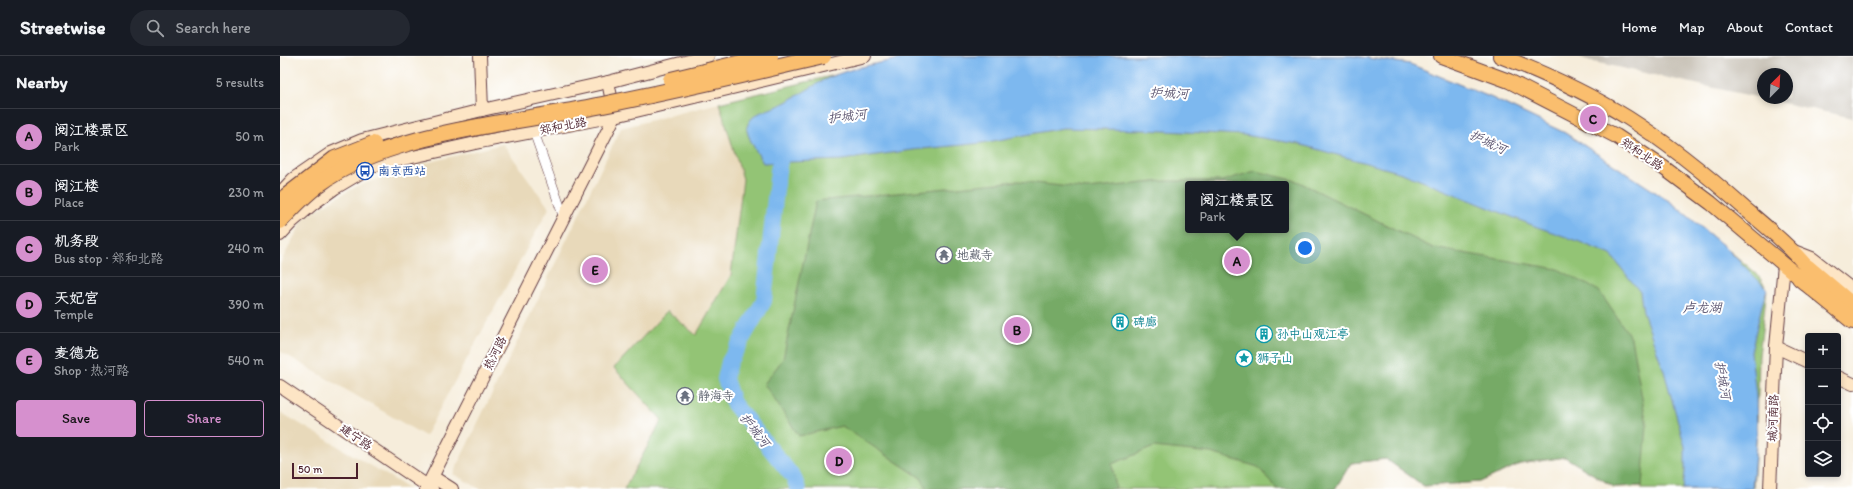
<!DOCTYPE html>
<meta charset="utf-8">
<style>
body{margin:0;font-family:Itim,"LXGW WenKai TC",sans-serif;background:#242831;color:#f1f3f6}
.controls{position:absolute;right:12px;bottom:12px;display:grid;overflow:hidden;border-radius:4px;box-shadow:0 2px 6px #0003}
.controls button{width:36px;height:36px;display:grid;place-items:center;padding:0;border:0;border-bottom:1px solid #363941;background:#171b24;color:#f1f3f6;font:20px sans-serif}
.compass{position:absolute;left:1477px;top:12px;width:36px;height:36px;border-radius:50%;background:#171b24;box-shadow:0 2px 6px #0003;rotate:24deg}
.scale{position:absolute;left:12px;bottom:10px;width:66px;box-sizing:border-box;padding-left:4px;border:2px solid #4a1f2b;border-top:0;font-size:11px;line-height:14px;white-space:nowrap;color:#4a1f2b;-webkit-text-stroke:3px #fff;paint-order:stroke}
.you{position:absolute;left:1025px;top:192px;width:14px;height:14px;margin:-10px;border:3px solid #fff;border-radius:50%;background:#1a73e8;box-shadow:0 0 0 6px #1a73e833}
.badge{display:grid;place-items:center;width:26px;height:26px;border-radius:50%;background:#d690ce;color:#111;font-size:13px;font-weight:700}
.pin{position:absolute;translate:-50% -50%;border:2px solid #fff;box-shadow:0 1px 4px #0006}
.popup{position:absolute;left:905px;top:125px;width:104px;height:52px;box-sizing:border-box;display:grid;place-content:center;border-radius:4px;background:#171b24;filter:drop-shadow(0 1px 3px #0005);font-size:13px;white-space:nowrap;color:#9ea1a6}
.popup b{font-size:15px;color:#f1f3f6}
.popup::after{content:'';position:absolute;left:50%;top:100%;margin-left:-8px;border:8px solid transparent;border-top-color:#171b24}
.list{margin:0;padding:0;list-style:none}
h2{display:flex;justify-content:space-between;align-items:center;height:52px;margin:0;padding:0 16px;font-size:17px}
h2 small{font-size:13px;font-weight:400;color:#9ea1a6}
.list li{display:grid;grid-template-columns:26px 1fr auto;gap:12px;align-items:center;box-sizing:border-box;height:56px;padding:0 16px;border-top:1px solid #363941}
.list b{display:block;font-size:15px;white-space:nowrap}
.list p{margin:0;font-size:13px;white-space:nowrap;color:#9ea1a6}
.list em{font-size:13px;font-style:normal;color:#9ea1a6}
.actions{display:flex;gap:8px;padding:12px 16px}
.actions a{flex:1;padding:9px 0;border:1px solid #d690ce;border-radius:4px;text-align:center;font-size:14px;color:#d690ce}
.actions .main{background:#d690ce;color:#111}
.icon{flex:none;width:22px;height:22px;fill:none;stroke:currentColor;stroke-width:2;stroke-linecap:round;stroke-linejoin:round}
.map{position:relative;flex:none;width:1573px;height:433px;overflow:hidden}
header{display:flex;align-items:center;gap:24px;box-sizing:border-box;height:56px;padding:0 20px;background:#171b24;border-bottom:1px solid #363941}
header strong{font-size:19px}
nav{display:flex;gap:22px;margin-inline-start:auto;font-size:14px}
.search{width:280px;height:36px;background:#242831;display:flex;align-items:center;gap:10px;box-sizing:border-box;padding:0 14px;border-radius:22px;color:#9ea1a6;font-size:15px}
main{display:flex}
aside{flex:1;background:#171b24}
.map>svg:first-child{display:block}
.built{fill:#e8d9ba}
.industrial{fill:#c9c3b8;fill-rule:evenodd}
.green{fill:#93c474;stroke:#6e7250;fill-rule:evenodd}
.forest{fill:#76aa66;stroke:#606448;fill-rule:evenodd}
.water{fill:#7db8ef;stroke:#646c8d}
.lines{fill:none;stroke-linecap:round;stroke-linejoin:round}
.river{stroke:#7db8ef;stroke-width:16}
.street-casing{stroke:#643e45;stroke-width:10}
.secondary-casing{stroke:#643e45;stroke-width:14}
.primary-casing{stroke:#643e45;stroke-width:16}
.highway-casing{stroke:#643e45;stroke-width:18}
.street{stroke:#fff;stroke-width:9}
.secondary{stroke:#fde5c5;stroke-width:12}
.primary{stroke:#fabe6e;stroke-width:14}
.highway{stroke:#fabe6e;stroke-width:16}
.highway-bridge-casing{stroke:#643e45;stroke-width:18;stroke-linecap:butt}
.highway-bridge{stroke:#fabe6e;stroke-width:16}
.labels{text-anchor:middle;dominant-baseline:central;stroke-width:4;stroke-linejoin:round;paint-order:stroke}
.street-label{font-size:12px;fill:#4a1f2b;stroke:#fff}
.transit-label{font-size:12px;fill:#164399;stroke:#fff;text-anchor:start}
.worship-label{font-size:12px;fill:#5b616d;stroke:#fff;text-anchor:start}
.culture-label{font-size:12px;fill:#0d838f;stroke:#fff;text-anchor:start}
.water-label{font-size:13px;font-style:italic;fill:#5c5570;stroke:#fff}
</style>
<header>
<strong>Streetwise</strong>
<div class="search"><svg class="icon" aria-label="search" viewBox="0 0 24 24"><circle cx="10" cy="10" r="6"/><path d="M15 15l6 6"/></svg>Search here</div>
<nav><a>Home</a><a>Map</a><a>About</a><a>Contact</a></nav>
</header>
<main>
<aside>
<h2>Nearby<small>5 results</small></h2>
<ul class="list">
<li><span class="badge">A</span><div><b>阅江楼景区</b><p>Park</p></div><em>50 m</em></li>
<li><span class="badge">B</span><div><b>阅江楼</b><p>Place</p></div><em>230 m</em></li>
<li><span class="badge">C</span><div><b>机务段</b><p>Bus stop · 郑和北路</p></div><em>240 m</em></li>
<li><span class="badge">D</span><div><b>天妃宫</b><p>Temple</p></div><em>390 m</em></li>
<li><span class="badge">E</span><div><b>麦德龙</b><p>Shop · 热河路</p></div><em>540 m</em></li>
</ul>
<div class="actions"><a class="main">Save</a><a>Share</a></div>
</aside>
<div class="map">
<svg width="1573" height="433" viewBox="0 0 1573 433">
<rect width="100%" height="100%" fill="#fff"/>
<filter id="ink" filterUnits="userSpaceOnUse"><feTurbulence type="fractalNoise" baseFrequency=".025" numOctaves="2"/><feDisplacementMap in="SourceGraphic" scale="8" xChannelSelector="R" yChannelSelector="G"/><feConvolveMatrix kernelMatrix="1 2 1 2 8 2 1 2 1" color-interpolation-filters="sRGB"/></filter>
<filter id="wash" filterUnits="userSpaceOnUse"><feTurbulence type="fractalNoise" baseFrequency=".012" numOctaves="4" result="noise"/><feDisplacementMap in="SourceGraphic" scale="16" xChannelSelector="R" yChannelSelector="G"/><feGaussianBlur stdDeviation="0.9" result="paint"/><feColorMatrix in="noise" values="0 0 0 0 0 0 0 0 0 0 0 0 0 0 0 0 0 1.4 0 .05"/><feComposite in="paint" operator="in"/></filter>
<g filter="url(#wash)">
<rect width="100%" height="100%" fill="#f6eddb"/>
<!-- built -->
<g class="built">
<path d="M439,47L463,123L452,219L416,279L382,364L344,433H200L173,418L341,72Z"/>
<path d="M223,88L269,152L145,380L0,295V208L25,160L77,130L142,108Z"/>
<path d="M0,356L130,433H0Z"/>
</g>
<!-- industrial -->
<path class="industrial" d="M1298,0H1573V62L1309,5ZM1483,18H1507V42H1483Z"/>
<!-- green -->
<path class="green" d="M634,0H1073L1130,8L1212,42L1285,77L1392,147L1477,218L1487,233L1479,300L1477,373L1473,433H1362V430L1334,431L1285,401L1240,408L1200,426L1144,430L1106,403L1071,407L1055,433H344L382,364L334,312L387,255L416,279L451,219L463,123L439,47ZM908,128H1006V174H908Z"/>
<!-- forest -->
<path class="forest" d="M975,115L1017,125L1153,192L1278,213L1319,235L1351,282L1367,369L1362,430L1334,431L1285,401L1240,408L1200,426L1144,430L1106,403L1071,407L1055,433H997L978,411L931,397L874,391L832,408L836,433H647L641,422L562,370L519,380L484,328L503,303L536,145L738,125L807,133L883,125H942ZM908,128H1006V174H908Z"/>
<!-- water -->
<path class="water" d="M633,0H1073L1130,8L1212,42L1285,77L1392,147L1445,191L1487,233L1482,249L1471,296L1476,340L1477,373L1472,433H1403L1405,416V391L1384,315L1363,256L1360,236L1331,199L1295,184L1257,171L1122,117L1018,88L964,79L863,74L783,72L702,87L632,94L562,104L483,107C479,99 465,78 467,71C472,55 489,55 502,48C521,39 538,25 558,18C582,9 608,6 633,0Z"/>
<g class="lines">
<!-- river -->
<path class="river" d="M504,86L498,115L484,245L449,306L445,323L453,347L514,422L518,433"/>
</g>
</g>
<g filter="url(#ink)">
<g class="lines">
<!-- street casing -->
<g class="street-casing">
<path id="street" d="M249,74L254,76L284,162"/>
</g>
<!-- secondary casing -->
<g class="secondary-casing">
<g id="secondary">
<path d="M200,0L202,54"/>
<path d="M0,137L13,123L51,97L82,84L202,54L328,26L428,0"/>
<path d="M0,179L12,166L33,148L55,132L92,110L200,86L335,60L585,0"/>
<path d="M1514,195L1532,202L1573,234"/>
<path d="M1496,291L1528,306"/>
<path d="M1558,321L1573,328"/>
<path d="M0,330L152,433"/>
<path d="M153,421L172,433"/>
<path d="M146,433L335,60L328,26"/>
<path d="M1490,433L1496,291L1504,209"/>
</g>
</g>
<!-- primary casing -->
<g class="primary-casing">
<g id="primary">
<path d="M1161,0L1229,25L1336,80L1384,112L1431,147L1520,222"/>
<path d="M1220,0C1264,17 1308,37 1348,62C1389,88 1427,119 1463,151C1485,170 1508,188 1527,211"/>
</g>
</g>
<!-- highway casing -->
<g class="highway-casing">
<g id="highway">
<path d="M1527,211L1573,250"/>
<path d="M1520,222L1573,265"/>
</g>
</g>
<!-- street -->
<use href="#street" class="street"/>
<!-- secondary -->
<use href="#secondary" class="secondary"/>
<!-- primary -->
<use href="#primary" class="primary"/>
<!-- highway -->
<use href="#highway" class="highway"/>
<!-- highway-bridge casing -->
<g class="highway-bridge-casing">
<g id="highway-bridge">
<path d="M391,24L490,0"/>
<path d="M0,147L7,140L55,103L93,88"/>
<path d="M0,165C12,152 25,138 39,128C106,77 226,68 307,52C386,37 465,18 543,0"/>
</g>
</g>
<!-- highway-bridge -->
<use href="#highway-bridge" class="highway-bridge"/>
</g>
</g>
<!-- icons -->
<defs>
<g id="bus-ring" transform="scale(0.9)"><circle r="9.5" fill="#fff" stroke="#1a4fb4" stroke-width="1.5"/><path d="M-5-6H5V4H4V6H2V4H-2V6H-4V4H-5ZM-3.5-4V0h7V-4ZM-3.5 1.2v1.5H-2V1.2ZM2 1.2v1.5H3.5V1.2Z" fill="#1a4fb4"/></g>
<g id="temple-ring" transform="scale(0.9)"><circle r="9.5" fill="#fff" stroke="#6b7280" stroke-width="1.5"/><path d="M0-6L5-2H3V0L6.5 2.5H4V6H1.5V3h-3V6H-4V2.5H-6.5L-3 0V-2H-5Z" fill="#6b7280"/></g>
<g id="building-ring" transform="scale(0.9)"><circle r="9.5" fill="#fff" stroke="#0f9aa8" stroke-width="1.5"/><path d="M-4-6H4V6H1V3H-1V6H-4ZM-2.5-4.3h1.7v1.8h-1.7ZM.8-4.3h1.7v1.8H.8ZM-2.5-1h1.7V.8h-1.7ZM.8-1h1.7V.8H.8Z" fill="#0f9aa8"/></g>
<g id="sight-ring" transform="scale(0.9)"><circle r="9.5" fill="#fff" stroke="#0f9aa8" stroke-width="1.5"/><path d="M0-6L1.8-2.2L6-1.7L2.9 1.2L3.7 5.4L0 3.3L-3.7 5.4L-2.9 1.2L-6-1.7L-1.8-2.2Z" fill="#0f9aa8"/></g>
</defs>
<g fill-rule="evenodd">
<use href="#bus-ring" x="85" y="115"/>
<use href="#temple-ring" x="664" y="199"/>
<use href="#building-ring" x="840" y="266"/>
<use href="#building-ring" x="984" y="278"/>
<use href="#sight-ring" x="964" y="302"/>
<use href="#temple-ring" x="405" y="340"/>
</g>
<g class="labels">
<!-- street labels -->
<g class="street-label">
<text transform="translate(283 70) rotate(-11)">郑和北路</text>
<text transform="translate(1362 98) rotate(34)">郑和北路</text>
<text transform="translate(215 297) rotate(-63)">热河路</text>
<text transform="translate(1493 362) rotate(-88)">城河南路</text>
<text transform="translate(76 381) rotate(34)">建宁路</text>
</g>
<!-- transit labels -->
<g class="transit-label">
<text x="98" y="115">南京西站</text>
</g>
<!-- worship labels -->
<g class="worship-label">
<text x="677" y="199">地藏寺</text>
<text x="418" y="340">静海寺</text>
</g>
<!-- culture labels -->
<g class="culture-label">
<text x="853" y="266">碑廊</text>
<text x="997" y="278">孙中山观江亭</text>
<text x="977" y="302">狮子山</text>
</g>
<!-- water labels -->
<g class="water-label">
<text transform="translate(889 37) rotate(2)">护城河</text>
<text transform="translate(567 60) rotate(-7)">护城河</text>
<text transform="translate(1208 86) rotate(25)">护城河</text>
<text x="1422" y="251">卢龙湖</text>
<text transform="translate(1443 324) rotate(79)">护城河</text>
<text transform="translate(475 374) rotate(51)">护城河</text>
</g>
</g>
</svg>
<div class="controls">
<button>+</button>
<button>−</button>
<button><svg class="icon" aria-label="locate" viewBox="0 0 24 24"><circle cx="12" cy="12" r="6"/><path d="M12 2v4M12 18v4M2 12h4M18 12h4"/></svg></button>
<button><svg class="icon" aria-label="layers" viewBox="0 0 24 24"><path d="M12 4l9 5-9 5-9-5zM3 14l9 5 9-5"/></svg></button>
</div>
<svg class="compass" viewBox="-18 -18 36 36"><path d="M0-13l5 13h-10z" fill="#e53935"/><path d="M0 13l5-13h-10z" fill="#9ea1a6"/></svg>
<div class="scale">50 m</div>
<div class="you"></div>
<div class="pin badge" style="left:957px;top:205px">A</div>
<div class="popup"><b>阅江楼景区</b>Park</div>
<div class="pin badge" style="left:737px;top:274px">B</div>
<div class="pin badge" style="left:1313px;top:63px">C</div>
<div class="pin badge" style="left:559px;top:405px">D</div>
<div class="pin badge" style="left:315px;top:214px">E</div>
</div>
</main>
